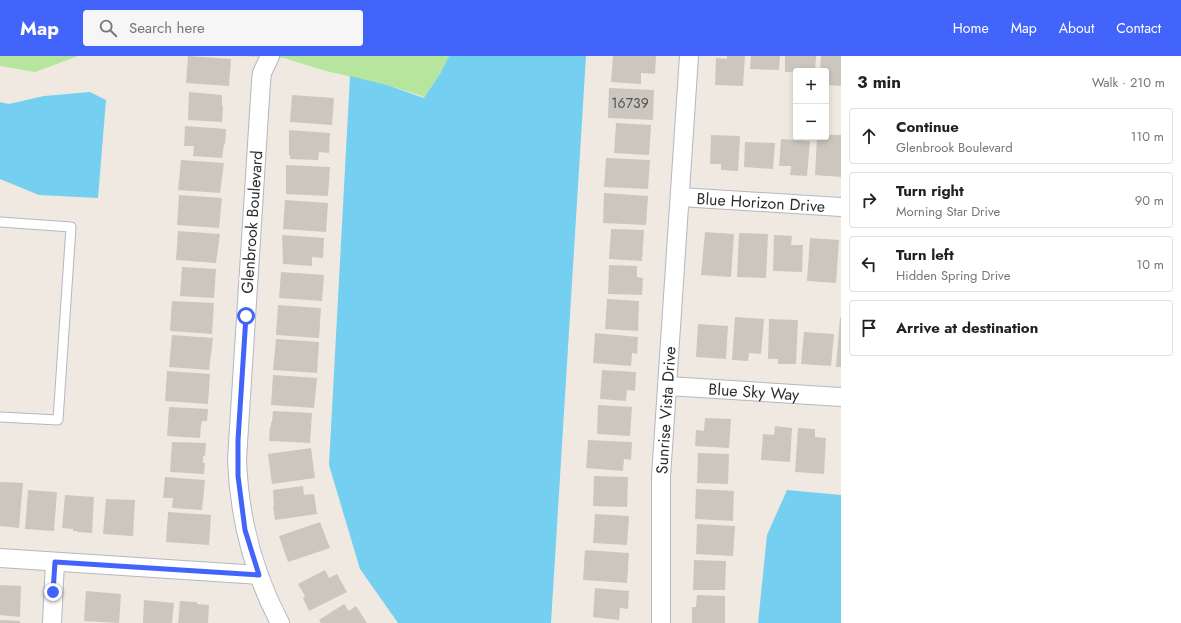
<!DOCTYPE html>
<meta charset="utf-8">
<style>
body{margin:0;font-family:Jost,sans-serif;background:#f6f6f6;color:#222}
.controls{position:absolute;right:12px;top:12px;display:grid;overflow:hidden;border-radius:4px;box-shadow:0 2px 6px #0003}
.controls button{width:36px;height:36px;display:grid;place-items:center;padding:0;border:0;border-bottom:1px solid #e0e0e0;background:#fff;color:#222;font:20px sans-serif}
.stop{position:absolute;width:12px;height:12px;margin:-9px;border:3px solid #4264fb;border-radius:50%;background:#fff}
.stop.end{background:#4264fb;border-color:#fff;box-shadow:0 1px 4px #0008}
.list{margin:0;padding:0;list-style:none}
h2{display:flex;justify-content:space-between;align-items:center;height:52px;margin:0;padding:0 16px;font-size:17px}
h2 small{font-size:13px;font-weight:400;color:#767676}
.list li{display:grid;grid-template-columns:26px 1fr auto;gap:12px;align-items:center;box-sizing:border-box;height:56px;margin:0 8px 8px;padding:0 8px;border:1px solid #e0e0e0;border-radius:4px}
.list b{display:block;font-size:15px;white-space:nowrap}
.list p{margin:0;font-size:13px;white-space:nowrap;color:#767676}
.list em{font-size:13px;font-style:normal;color:#767676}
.icon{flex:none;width:22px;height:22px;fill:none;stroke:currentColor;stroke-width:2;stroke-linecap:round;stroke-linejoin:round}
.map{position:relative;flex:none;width:841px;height:567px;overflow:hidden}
header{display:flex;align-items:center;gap:24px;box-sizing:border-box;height:56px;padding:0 20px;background:#4264fb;color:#fff}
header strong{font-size:19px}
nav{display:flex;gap:22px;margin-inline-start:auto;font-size:14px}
.search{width:280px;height:36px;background:#f6f6f6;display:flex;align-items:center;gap:10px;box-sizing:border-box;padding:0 14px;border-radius:4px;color:#767676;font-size:15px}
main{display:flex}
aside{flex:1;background:#fff}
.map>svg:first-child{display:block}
.green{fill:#b6e59e}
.water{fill:#75cff0}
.building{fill:#cbc7bf}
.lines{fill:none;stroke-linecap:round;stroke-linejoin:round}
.service-casing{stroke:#b4b7c1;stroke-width:11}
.minor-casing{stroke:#b4b7c1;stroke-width:20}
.service{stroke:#fff;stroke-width:9}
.minor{stroke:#fff;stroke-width:18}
.route{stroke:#4264fb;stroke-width:5}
.labels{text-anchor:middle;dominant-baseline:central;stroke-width:3.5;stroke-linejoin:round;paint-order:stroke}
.number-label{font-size:14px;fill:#555452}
.street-label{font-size:16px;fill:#2e2e2e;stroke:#fff}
</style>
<header>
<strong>Map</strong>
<div class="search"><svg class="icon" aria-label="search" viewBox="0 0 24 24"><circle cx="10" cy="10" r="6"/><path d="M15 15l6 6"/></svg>Search here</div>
<nav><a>Home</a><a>Map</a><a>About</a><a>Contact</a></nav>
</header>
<main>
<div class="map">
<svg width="841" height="567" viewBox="0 0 841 567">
<rect width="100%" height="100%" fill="#efe9e1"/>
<!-- green -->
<g class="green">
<path d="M0,0H78L35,16L0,10Z"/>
<path d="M241,0H449L440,18L424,42L422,40L387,29L326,15L284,2Z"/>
</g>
<!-- water -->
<g class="water">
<path d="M449,0H586L551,567H398L360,513L329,409L350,20L387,29L424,42L440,18Z"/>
<path d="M90,36L106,44L98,142L39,139L0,123V46L9,48L44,40Z"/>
<path d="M787,434L841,439V567H758L767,479Z"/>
</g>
<!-- building -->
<g class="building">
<path d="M188,0L231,3L229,30L186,27Z"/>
<path d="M613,0H656L655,18L641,17V28L611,26Z"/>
<path d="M727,0H745L743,30L715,29L716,2L727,3Z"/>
<path d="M751,0H780L779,14L750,13Z"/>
<path d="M785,0H816L815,15L785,16Z"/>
<path d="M821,0H841V30L826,29V15H820Z"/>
<path d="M609,32L654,34L653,64L608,62Z"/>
<path d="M189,36L222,39V50H223L222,66L188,64Z"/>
<path d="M292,39L334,42L332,69L290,66Z"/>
<path d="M616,67L651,69L649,99L614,97Z"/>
<path d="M185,70L226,73L225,88H224L222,102L193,100L194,90H184Z"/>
<path d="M289,74L330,77L329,97L319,96L318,104L290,103V99H289Z"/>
<path d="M711,79L740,80L738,115L721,114V108H710Z"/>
<path d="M826,79H841V121L815,119L817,81H826Z"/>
<path d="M781,83L810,85L807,120L790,119L791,110H779Z"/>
<path d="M745,86L775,87L773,113L744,111Z"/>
<path d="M606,102L650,104L648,133L604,131Z"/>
<path d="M181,104L224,107L220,137L178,134Z"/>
<path d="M286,109L330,111L328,140L286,138Z"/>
<path d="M604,137L648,140L646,169L603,167Z"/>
<path d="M179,139L222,142L219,172L177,169Z"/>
<path d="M285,144L328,147L326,176L283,173Z"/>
<path d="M611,173L644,174L642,205L609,203Z"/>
<path d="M178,175L220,178L216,207L176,204Z"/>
<path d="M705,176L734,178L731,221L701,219Z"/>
<path d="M739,177L768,178L766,222L737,221Z"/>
<path d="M282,179L324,182L323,202L312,201V210L283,208Z"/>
<path d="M774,179L792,180L791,189H803L802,216L773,215Z"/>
<path d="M810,182L839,184L836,227L807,225Z"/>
<path d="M609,209L637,210V221L643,222L642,239L608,238Z"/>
<path d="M182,211L216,213L214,242L180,240Z"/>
<path d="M281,216L324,219L322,245L279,242Z"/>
<path d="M607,243L639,245L638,275L605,273Z"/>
<path d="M172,245L214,247L212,278L170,275Z"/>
<path d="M278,249L321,252L319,282L276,279Z"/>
<path d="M735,261L764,263L761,298L749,297L748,305L732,304Z"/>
<path d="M840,262H841V311H836Z"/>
<path d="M769,263L798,264L796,308H778V303H768Z"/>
<path d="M698,268L728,270L726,303L696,301Z"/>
<path d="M804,276L834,278L831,310L801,308Z"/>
<path d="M595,277L638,281L637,298L632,297L631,310L593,307Z"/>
<path d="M172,279L213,282L209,314L169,311Z"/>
<path d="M276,283L319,286L317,317L273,314Z"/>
<path d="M602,314L636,316L635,335L627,334L626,345L600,343Z"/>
<path d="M167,315L210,318L208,348L165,345Z"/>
<path d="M273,319L317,322L314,352L271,349Z"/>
<path d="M598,349L632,351L630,380L597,378Z"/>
<path d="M169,351L208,353L207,365H202L201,369L200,382L167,380Z"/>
<path d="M273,355L312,357L310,387L269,385L270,371H271V366H272Z"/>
<path d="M705,362L731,363L729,392L695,390L696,374L704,375Z"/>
<path d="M775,370L792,372L790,406L761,404L763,378L774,379Z"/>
<path d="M798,372L815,373V381L826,382L824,418L795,416Z"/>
<path d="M588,384L632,386L631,404L624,403L623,415L586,412Z"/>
<path d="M172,386L206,387L205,400H203V407H205L204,418L170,416Z"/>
<path d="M311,392L315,422L272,428L268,398Z"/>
<path d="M698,397L729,398L728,428L697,427Z"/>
<path d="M594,420L628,421L627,451L593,450Z"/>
<path d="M165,421L205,424L202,454L172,452L173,442H163Z"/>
<path d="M0,426L23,427L19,472L0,470Z"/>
<path d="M303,430L304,439L314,438L317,458L275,464L273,450H274L273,434Z"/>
<path d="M696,433L734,435L733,465L695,463Z"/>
<path d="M28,434L57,436L54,475L25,473Z"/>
<path d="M65,439L94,441L92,477L77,476V475H73V473L62,472Z"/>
<path d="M106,443L135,444L133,480L103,478Z"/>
<path d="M168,456L211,459L209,489L166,486Z"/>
<path d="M595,458L629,460L627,489L593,487Z"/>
<path d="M320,466L330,492L288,506L279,480Z"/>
<path d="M697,468L735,470L733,500L696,498Z"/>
<path d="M585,494L629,497L627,527L583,524Z"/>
<path d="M694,504L726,505L725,534H693Z"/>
<path d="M325,514L329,522L337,518L347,536L309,555L303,542L305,540L298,528Z"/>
<path d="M0,529L21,530L20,561L0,559Z"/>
<path d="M595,532L629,535L628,553L620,552L619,564L593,561Z"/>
<path d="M86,535L121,538L119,567L84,565Z"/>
<path d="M697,539L725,540V567H692V551H696Z"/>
<path d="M144,544L174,547L172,567H143Z"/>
<path d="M180,545L197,546V548L209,549L208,567H178Z"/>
<path d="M344,548L349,555L356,550L367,567H321L319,564Z"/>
<path d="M0,564L20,565V567H0Z"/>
</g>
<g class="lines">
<!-- service casing -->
<g class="service-casing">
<path id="service" d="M0,166L71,171L58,364L0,361"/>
</g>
<!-- minor casing -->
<g class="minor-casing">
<g id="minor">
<path d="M270,0L262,17L261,26L237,403C239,460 253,516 280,567"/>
<path id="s1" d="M680,141L841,151"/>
<path id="s2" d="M668,330L841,341"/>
<path d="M0,502L259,519"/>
<path d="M52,567L55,506"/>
<path id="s3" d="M661,567V421L689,0"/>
</g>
</g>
<!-- service -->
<use href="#service" class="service"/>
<!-- minor -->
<use href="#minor" class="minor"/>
</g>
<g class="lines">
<!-- route -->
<path class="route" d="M53,536L55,506L259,519L245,474L238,420V384L246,260"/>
</g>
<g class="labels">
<!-- number labels -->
<g class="number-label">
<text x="630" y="47">16739</text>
</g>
<!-- street labels -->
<g class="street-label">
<text stroke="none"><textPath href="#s1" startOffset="81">Blue Horizon Drive</textPath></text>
<text transform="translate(252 166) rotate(-86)">Glenbrook Boulevard</text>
<text stroke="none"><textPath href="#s2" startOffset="86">Blue Sky Way</textPath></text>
<text stroke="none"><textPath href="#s3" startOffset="213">Sunrise Vista Drive</textPath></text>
</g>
</g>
</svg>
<div class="controls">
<button>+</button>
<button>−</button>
</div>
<div class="stop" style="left:246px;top:260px"></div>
<div class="stop end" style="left:53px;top:536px"></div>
</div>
<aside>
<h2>3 min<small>Walk · 210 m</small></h2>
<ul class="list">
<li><svg class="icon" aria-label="ahead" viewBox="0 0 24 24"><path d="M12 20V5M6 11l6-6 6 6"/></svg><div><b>Continue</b><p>Glenbrook Boulevard</p></div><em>110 m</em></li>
<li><svg class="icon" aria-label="right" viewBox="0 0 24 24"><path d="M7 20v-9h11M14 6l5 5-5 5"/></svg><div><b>Turn right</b><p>Morning Star Drive</p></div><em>90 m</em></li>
<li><svg class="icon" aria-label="left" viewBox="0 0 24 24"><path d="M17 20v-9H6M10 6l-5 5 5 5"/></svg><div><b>Turn left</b><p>Hidden Spring Drive</p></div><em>10 m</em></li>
<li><svg class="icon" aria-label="arrive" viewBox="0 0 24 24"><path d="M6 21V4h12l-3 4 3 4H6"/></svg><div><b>Arrive at destination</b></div></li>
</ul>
</aside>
</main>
